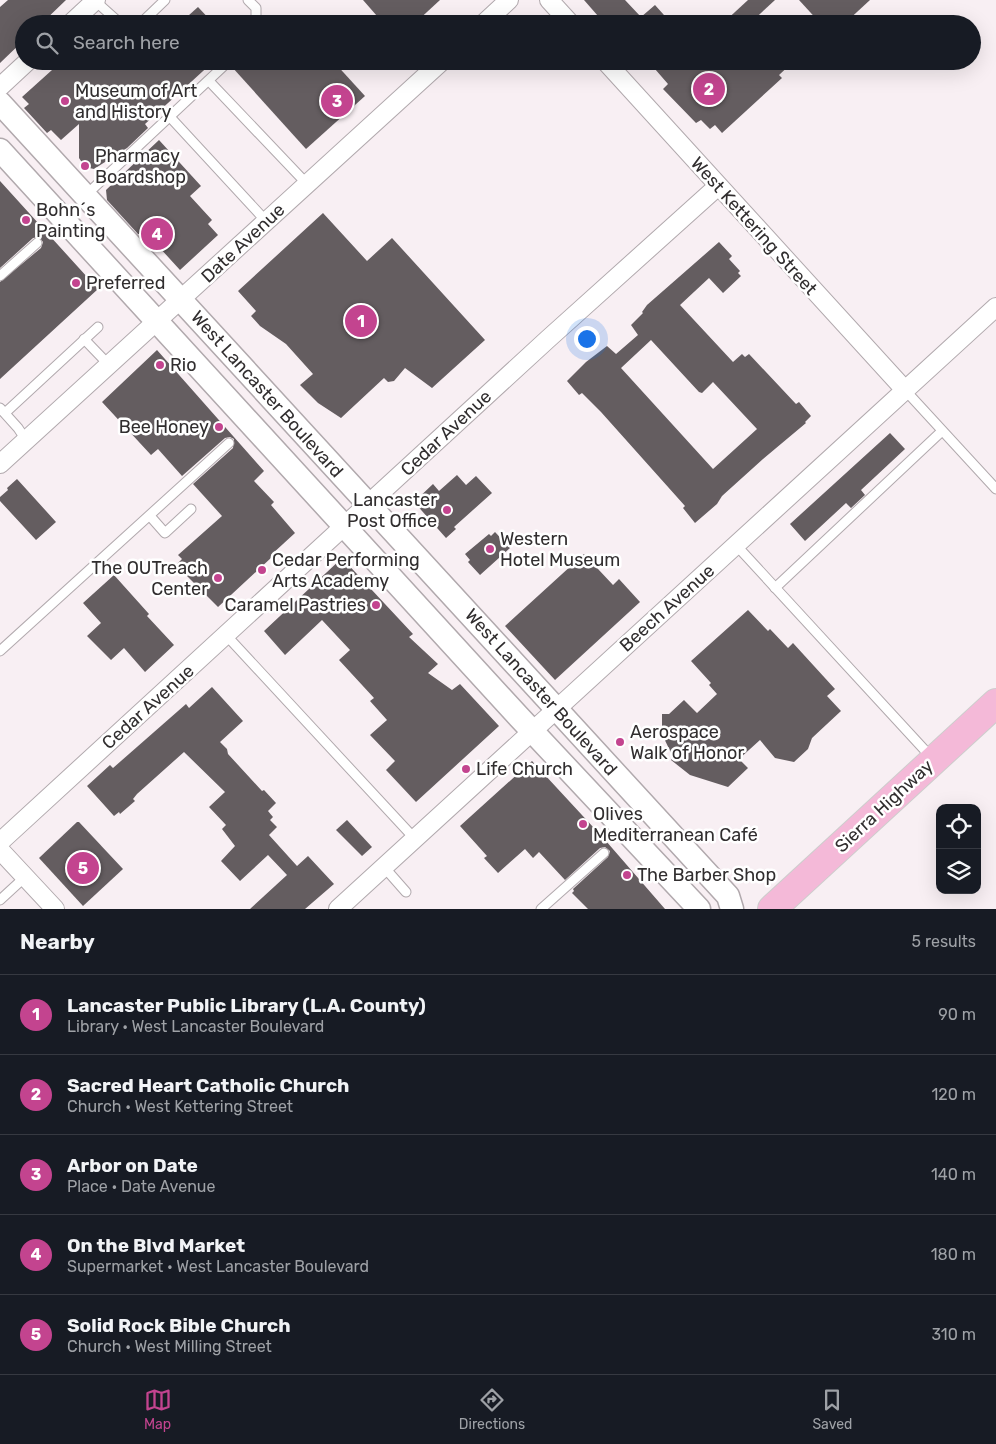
<!DOCTYPE html>
<meta charset="utf-8">
<style>
body{margin:0;font-family:Rubik,sans-serif;background:#242831;color:#f1f3f6}
.controls{position:absolute;right:15px;bottom:15px;display:grid;overflow:hidden;border-radius:10px;box-shadow:0 5px 20px #0002}
.controls button{width:45px;height:45px;display:grid;place-items:center;padding:0;border:0;border-bottom:1px solid #363941;background:#171b24;color:#f1f3f6;font:25px sans-serif}
.you{position:absolute;left:586px;top:338px;width:18px;height:18px;margin:-12px;border:4px solid #fff;border-radius:50%;background:#1a73e8;box-shadow:0 0 0 8px #1a73e833}
.badge{display:grid;place-items:center;width:32px;height:32px;border-radius:50%;background:#c3448f;color:#fff;font-size:16px;font-weight:700}
.pin{position:absolute;translate:-50% -50%;border:2px solid #fff;box-shadow:0 1px 5px #0006}
.list{margin:0;padding:0;list-style:none}
h2{display:flex;justify-content:space-between;align-items:center;height:65px;margin:0;padding:0 20px;font-size:21px}
h2 small{font-size:16px;font-weight:400;color:#9ea1a6}
.list li{display:grid;grid-template-columns:32px 1fr auto;gap:15px;align-items:center;box-sizing:border-box;height:80px;padding:0 20px;border-top:1px solid #363941}
.list b{display:block;font-size:19px;white-space:nowrap}
.list p{margin:0;font-size:16px;white-space:nowrap;color:#9ea1a6}
.list em{font-size:16px;font-style:normal;color:#9ea1a6}
.icon{flex:none;width:28px;height:28px;fill:none;stroke:currentColor;stroke-width:2;stroke-linecap:round;stroke-linejoin:round}
.map{position:relative;flex:none;width:996px;height:909px;overflow:hidden}
.search{position:absolute;background:#171b24;box-shadow:0 5px 20px #0002;left:15px;right:15px;top:15px;height:55px;display:flex;align-items:center;gap:12px;box-sizing:border-box;padding:0 18px;border-radius:28px;color:#9ea1a6;font-size:19px}
.sheet{height:465px;background:#171b24}
nav{display:flex;justify-content:space-around;align-items:center;box-sizing:border-box;height:70px;border-top:1px solid #363941;background:#171b24;font-size:14px;color:#9ea1a6}
nav a{display:grid;justify-items:center;gap:2px}
nav .on{color:#c3448f}
.map>svg:first-child{display:block}
.building{fill:#645d60;fill-rule:evenodd}
.lines{fill:none;stroke-linecap:round;stroke-linejoin:round}
.service-casing{stroke:#b1a9ad;stroke-width:11}
.minor-casing{stroke:#b1a9ad;stroke-width:20}
.tertiary-casing{stroke:#b1a9ad;stroke-width:25}
.primary-casing{stroke:#cecdcd;stroke-width:30}
.service{stroke:#fff;stroke-width:9}
.minor{stroke:#fff;stroke-width:18}
.tertiary{stroke:#fff;stroke-width:22}
.primary{stroke:#f4b9d8;stroke-width:28}
.poi-dot{fill:#c3448f;stroke:#fff;stroke-width:2}
.labels{text-anchor:middle;dominant-baseline:central;stroke-width:5;stroke-linejoin:round;paint-order:stroke}
.poi-label{font-size:18px;fill:#312e2f;stroke:#fff;text-anchor:start}
.street-label{font-size:18px;fill:#312e2f;stroke:#fff}
</style>
<div class="map">
<svg width="996" height="909" viewBox="0 0 996 909">
<rect width="100%" height="100%" fill="#f8eff3"/>
<!-- building -->
<g class="building">
<path d="M8,0H66L41,24H24V40L0,63V7Z"/>
<path d="M363,0H440L414,24H384Z"/>
<path d="M584,0H625L641,17L655,5L672,24H605Z"/>
<path d="M748,0H775L749,24H722Z"/>
<path d="M799,0H870L844,24H821Z"/>
<path d="M198,7L214,24H179Z"/>
<path d="M62,61H214L145,124L148,128L127,148L94,169L85,167L79,158V124L61,140L51,130L47,133L24,108L29,104L22,97Z"/>
<path d="M235,61H333L365,96L306,149L232,67Z"/>
<path d="M648,61H794L779,75L782,78L722,133L715,125L710,129L701,120L696,123L663,89L668,84Z"/>
<path d="M159,140L201,186L190,196L212,220L208,224L218,235L180,270L148,235L138,234L107,200L106,190Z"/>
<path d="M0,181L98,289L0,379V282L41,248L43,242L39,237L33,238L0,268Z"/>
<path d="M323,213L367,261L392,238L485,340L432,388L405,368L394,381L388,382L384,378L341,418L318,403L300,385L313,374L286,344L260,326L251,316L256,311L238,291Z"/>
<path d="M719,242L732,256L729,259L740,271L738,273L741,276L723,293L709,278L680,305L733,362L742,354L745,357L749,354L796,404L799,402L811,416L805,422L806,423L763,459L722,496L717,504L695,523L683,508L685,506L601,412L582,393L579,395L567,381L586,362L607,346L616,354L638,335L631,325L643,313L642,312L647,305ZM651,340L699,392L702,393L713,382L757,429L713,469L621,368Z"/>
<path d="M157,350L264,471L254,481L274,502L271,505L295,533L271,555L272,557L218,607L176,565L182,559L178,555L222,516L193,484L233,448L234,439L230,437L225,438L182,476L158,449L151,455L102,402Z"/>
<path d="M890,433L905,449L861,490L865,495L851,508L846,503L805,541L790,524Z"/>
<path d="M457,475L466,485L476,476L492,493L454,527L456,529L446,538L414,502L433,484L439,491Z"/>
<path d="M17,479L56,522L36,540L0,501V497L8,490L7,488Z"/>
<path d="M495,532L510,548L480,575L468,562L470,560L465,554L489,534L491,536Z"/>
<path d="M584,554L613,585L619,579L640,602L555,680L505,626Z"/>
<path d="M342,558L413,634L409,637L438,664L428,673L452,690L460,684L499,726L416,802L386,770L395,761L370,735L387,720L370,701L374,698L339,660L350,650L322,620L285,655L264,631Z"/>
<path d="M114,575L149,614L147,616L174,645L145,672L124,648L111,660L87,636L101,623L83,603Z"/>
<path d="M748,610L768,631L770,629L788,648L793,643L835,689L827,696L841,711L812,738L808,749L794,762L775,758L760,740L739,759L748,768L728,787L690,775L671,760L673,757L660,730L662,728V714H669L684,700L697,713L717,694L709,685L711,683L691,661Z"/>
<path d="M212,687L243,721L220,742L227,749L228,754L262,791L264,790L276,803L268,811L273,817L270,820L277,827L269,835L297,866L308,856L334,884L305,909H250L287,875L268,855L240,881L221,861L235,846L222,829L226,825L209,807L225,792L184,752L137,794L133,799L135,801L120,814L119,812L114,816L87,786L110,765L113,768L186,704L189,708Z"/>
<path d="M532,761L606,841L665,909H588L572,893L574,891L573,889L608,857L610,851L605,847L600,848L565,880L539,852L533,858L525,849L498,873L484,858L487,856L460,826Z"/>
<path d="M347,820L372,847L362,856L336,830Z"/>
<path d="M77,822H79L123,869L83,906L39,858Z"/>
</g>
<g class="lines">
<!-- service casing -->
<g class="service-casing">
<g id="service">
<path d="M94,0L121,24"/>
<path d="M248,0L256,8V24"/>
<path d="M140,24L165,0"/>
<path d="M209,81L307,184"/>
<path d="M170,117L266,221"/>
<path d="M86,195L229,61"/>
<path d="M0,276L37,243"/>
<path d="M84,339L109,365"/>
<path d="M905,390L996,489"/>
<path d="M0,408L18,428L26,440"/>
<path d="M5,413L98,327"/>
<path d="M150,516L165,533L191,509"/>
<path d="M736,545L932,758"/>
<path d="M775,588L942,431"/>
<path d="M226,635L415,839"/>
<path d="M0,651L229,443"/>
<path d="M384,867L406,892"/>
<path d="M0,900L25,877"/>
<path d="M541,909L604,853"/>
</g>
</g>
<!-- minor casing -->
<g class="minor-casing">
<g id="minor">
<path d="M549,0L571,24"/>
<path d="M70,24L96,0"/>
<path d="M483,24L509,0"/>
<path d="M605,61L905,390"/>
<path d="M0,87L28,61"/>
<path d="M0,464L442,61"/>
<path d="M0,842L548,339L717,187"/>
<path d="M0,850L55,909"/>
<path d="M338,909L996,307"/>
</g>
</g>
<!-- tertiary casing -->
<g class="tertiary-casing">
<g id="tertiary">
<path d="M0,103L728,896L732,909"/>
<path d="M0,150L519,717L699,909"/>
</g>
</g>
<!-- primary casing -->
<g class="primary-casing">
<path id="primary" d="M772,909L996,703"/>
</g>
<!-- service -->
<use href="#service" class="service"/>
<!-- minor -->
<use href="#minor" class="minor"/>
<!-- tertiary -->
<use href="#tertiary" class="tertiary"/>
<!-- primary -->
<use href="#primary" class="primary"/>
</g>
<!-- markers -->
<g class="poi-dot">
<circle cx="65" cy="101" r="5"/>
<circle cx="85" cy="166" r="5"/>
<circle cx="26" cy="220" r="5"/>
<circle cx="76" cy="283" r="5"/>
<circle cx="160" cy="365" r="5"/>
<circle cx="219" cy="427" r="5"/>
<circle cx="447" cy="510" r="5"/>
<circle cx="490" cy="549" r="5"/>
<circle cx="262" cy="570" r="5"/>
<circle cx="218" cy="578" r="5"/>
<circle cx="376" cy="605" r="5"/>
<circle cx="620" cy="742" r="5"/>
<circle cx="466" cy="769" r="5"/>
<circle cx="583" cy="824" r="5"/>
<circle cx="627" cy="875" r="5"/>
</g>
<g class="labels">
<!-- poi labels -->
<g class="poi-label">
<text x="75" y="91">Museum of Art<tspan x="75" dy="21">and History</tspan></text>
<text x="95" y="156">Pharmacy<tspan x="95" dy="21">Boardshop</tspan></text>
<text x="36" y="210">Bohn´s<tspan x="36" dy="21">Painting</tspan></text>
<text x="86" y="283">Preferred</text>
<text x="170" y="365">Rio</text>
<text x="209" y="427" text-anchor="end">Bee Honey</text>
<text x="437" y="500" text-anchor="end">Lancaster<tspan x="437" dy="21">Post Office</tspan></text>
<text x="500" y="539">Western<tspan x="500" dy="21">Hotel Museum</tspan></text>
<text x="272" y="560">Cedar Performing<tspan x="272" dy="21">Arts Academy</tspan></text>
<text x="208" y="568" text-anchor="end">The OUTreach<tspan x="208" dy="21">Center</tspan></text>
<text x="366" y="605" text-anchor="end">Caramel Pastries</text>
<text x="630" y="732">Aerospace<tspan x="630" dy="21">Walk of Honor</tspan></text>
<text x="476" y="769">Life Church</text>
<text x="593" y="814">Olives<tspan x="593" dy="21">Mediterranean Café</tspan></text>
<text x="637" y="875">The Barber Shop</text>
</g>
<!-- street labels -->
<g class="street-label">
<text transform="translate(754 226) rotate(48)">West Kettering Street</text>
<text transform="translate(243 243) rotate(-43)">Date Avenue</text>
<text transform="translate(267 394) rotate(48)">West Lancaster Boulevard</text>
<text transform="translate(446 433) rotate(-43)">Cedar Avenue</text>
<text transform="translate(667 608) rotate(-42)">Beech Avenue</text>
<text transform="translate(541 692) rotate(48)">West Lancaster Boulevard</text>
<text transform="translate(148 707) rotate(-42)">Cedar Avenue</text>
<text transform="translate(884 806) rotate(-43)">Sierra Highway</text>
</g>
</g>
</svg>
<div class="controls">
<button><svg class="icon" aria-label="locate" viewBox="0 0 24 24"><circle cx="12" cy="12" r="6"/><path d="M12 2v4M12 18v4M2 12h4M18 12h4"/></svg></button>
<button><svg class="icon" aria-label="layers" viewBox="0 0 24 24"><path d="M12 4l9 5-9 5-9-5zM3 14l9 5 9-5"/></svg></button>
</div>
<div class="you"></div>
<div class="pin badge" style="left:361px;top:321px">1</div>
<div class="pin badge" style="left:709px;top:89px">2</div>
<div class="pin badge" style="left:337px;top:101px">3</div>
<div class="pin badge" style="left:157px;top:234px">4</div>
<div class="pin badge" style="left:83px;top:868px">5</div>
<div class="search"><svg class="icon" aria-label="search" viewBox="0 0 24 24"><circle cx="10" cy="10" r="6"/><path d="M15 15l6 6"/></svg>Search here</div>
</div>
<section class="sheet">
<h2>Nearby<small>5 results</small></h2>
<ul class="list">
<li><span class="badge">1</span><div><b>Lancaster Public Library (L.A. County)</b><p>Library · West Lancaster Boulevard</p></div><em>90 m</em></li>
<li><span class="badge">2</span><div><b>Sacred Heart Catholic Church</b><p>Church · West Kettering Street</p></div><em>120 m</em></li>
<li><span class="badge">3</span><div><b>Arbor on Date</b><p>Place · Date Avenue</p></div><em>140 m</em></li>
<li><span class="badge">4</span><div><b>On the Blvd Market</b><p>Supermarket · West Lancaster Boulevard</p></div><em>180 m</em></li>
<li><span class="badge">5</span><div><b>Solid Rock Bible Church</b><p>Church · West Milling Street</p></div><em>310 m</em></li>
</ul>
</section>
<nav>
<a class="on"><svg class="icon" aria-label="map" viewBox="0 0 24 24"><path d="M3 6l6-2 6 2 6-2v14l-6 2-6-2-6 2zM9 4v14M15 6v14"/></svg>Map</a>
<a><svg class="icon" aria-label="directions" viewBox="0 0 24 24"><path d="M12 3l9 9-9 9-9-9zM9 14v-3h6M13 9l2 2-2 2"/></svg>Directions</a>
<a><svg class="icon" aria-label="saved" viewBox="0 0 24 24"><path d="M7 4h10v16l-5-4-5 4z"/></svg>Saved</a>
</nav>
